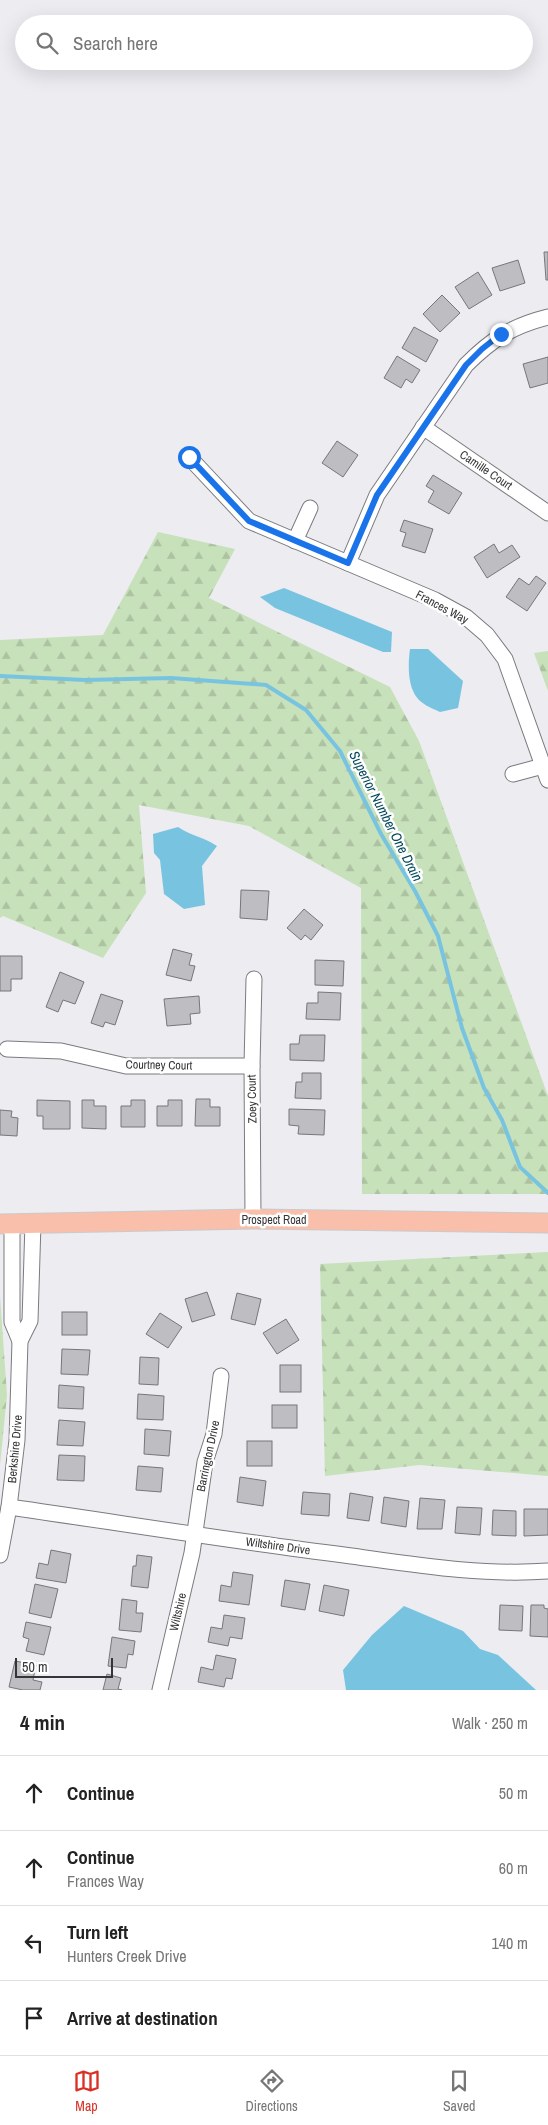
<!DOCTYPE html>
<meta charset="utf-8">
<style>
body{margin:0;font-family:"Archivo Narrow",sans-serif;background:#f2f2f2;color:#222}
.scale{position:absolute;left:15px;bottom:12px;width:98px;box-sizing:border-box;padding-left:5px;border:2px solid #353537;border-top:0;font-size:14px;line-height:18px;white-space:nowrap;color:#353537;-webkit-text-stroke:4px #fff;paint-order:stroke}
.stop{position:absolute;width:15px;height:15px;margin:-11px;border:4px solid #1a73e8;border-radius:50%;background:#fff}
.stop.end{background:#1a73e8;border-color:#fff;box-shadow:0 1px 5px #0008}
.list{margin:0;padding:0;list-style:none}
h2{display:flex;justify-content:space-between;align-items:center;height:65px;margin:0;padding:0 20px;font-size:21px}
h2 small{font-size:16px;font-weight:400;color:#767676}
.list li{display:grid;grid-template-columns:32px 1fr auto;gap:15px;align-items:center;box-sizing:border-box;height:75px;padding:0 20px;border-top:1px solid #e0e0e0}
.list b{display:block;font-size:19px;white-space:nowrap}
.list p{margin:0;font-size:16px;white-space:nowrap;color:#767676}
.list em{font-size:16px;font-style:normal;color:#767676}
.icon{flex:none;width:28px;height:28px;fill:none;stroke:currentColor;stroke-width:2;stroke-linecap:round;stroke-linejoin:round}
.map{position:relative;flex:none;width:548px;height:1690px;overflow:hidden}
.search{position:absolute;background:#fff;box-shadow:0 5px 20px #0002;left:15px;right:15px;top:15px;height:55px;display:flex;align-items:center;gap:12px;box-sizing:border-box;padding:0 18px;border-radius:28px;color:#767676;font-size:19px}
.sheet{height:365px;background:#fff}
nav{display:flex;justify-content:space-around;align-items:center;box-sizing:border-box;height:70px;border-top:1px solid #e0e0e0;background:#fff;font-size:14px;color:#767676}
nav a{display:grid;justify-items:center;gap:2px}
nav .on{color:#d93025}
.map>svg:first-child{display:block}
.forest{fill:url(#forest-firs)}
.water{fill:#78c4e0}
.lines{fill:none;stroke-linecap:round;stroke-linejoin:round}
.stream{stroke:#78c4e0;stroke-width:4}
.building{fill:#bdbdc2;stroke:#76777b}
.minor-casing{stroke:#7a7b7f;stroke-width:17}
.major-casing{stroke:#cacacb;stroke-width:21}
.minor{stroke:#fff;stroke-width:15}
.major{stroke:#f9bfaa;stroke-width:19}
.route{stroke:#1a73e8;stroke-width:6}
.labels{text-anchor:middle;dominant-baseline:central;stroke-width:5;stroke-linejoin:round;paint-order:stroke}
.street-label{font-size:12px;fill:#353537;stroke:#fff}
.water-label{font-size:14px;font-style:italic;fill:#03495c;stroke:#fff}
</style>
<div class="map">
<svg width="548" height="1690" viewBox="0 0 548 1690">
<defs>
<pattern id="forest-firs" width="22" height="20" patternUnits="userSpaceOnUse" patternTransform="scale(1.25)"><rect width="22" height="20" fill="#c7e1bb"/><path d="M5 1l3.5 6h-7zM16 11l3.5 6h-7z" fill="#acc2a1"/></pattern>
</defs>
<rect width="100%" height="100%" fill="#ececf1"/>
<!-- forest -->
<g class="forest">
<path d="M158,532L235,549L209,598L390,687L419,741L548,1096V1194H362L361,888L249,826L139,805L146,893L103,958L3,916L0,918V640L103,635Z"/>
<path d="M548,651V691L534,653Z"/>
<path d="M548,1252V1476L419,1465L325,1476L320,1264Z"/>
<path d="M0,1296L7,1395L0,1465Z"/>
</g>
<!-- water -->
<g class="water">
<path d="M284,588L392,632L391,652H383L275,608L260,597Z"/>
<path d="M410,649H428L463,681L458,708L440,712C433,709 424,705 419,700C407,688 408,664 410,649Z"/>
<path d="M178,827C193,837 202,836 217,846L202,866L205,905L184,909L164,894L160,860L154,853L153,834Z"/>
<path d="M404,1606L463,1631L480,1649L498,1655L536,1690H346L343,1670L372,1635Z"/>
</g>
<g class="lines">
<!-- stream -->
<path class="stream" d="M0,676L85,680L171,678L266,685L306,710L340,751L381,834L415,891L438,936L462,1028L484,1088L502,1120L520,1167L548,1193"/>
</g>
<!-- building -->
<g class="building">
<path d="M544,252H548V280H546Z"/>
<path d="M518,260L525,283L500,291L492,268Z"/>
<path d="M478,272L492,295L469,309L455,287Z"/>
<path d="M442,295L460,313L440,332L423,314Z"/>
<path d="M414,327L438,340L426,362L402,348Z"/>
<path d="M397,356L420,370L412,383L406,379L401,388L384,378Z"/>
<path d="M548,357V383L530,388L523,364Z"/>
<path d="M337,441L358,455L343,477L322,463Z"/>
<path d="M433,475L462,493L449,514L428,502L434,491L426,486Z"/>
<path d="M404,520L433,529L425,553L402,546L406,533L400,531Z"/>
<path d="M494,544L499,553L512,545L520,557L487,578L474,557Z"/>
<path d="M536,576L546,583L527,611L506,597L519,578L529,585Z"/>
<path d="M241,890L269,891L267,920L240,918Z"/>
<path d="M304,909L323,925L311,940L305,935L301,940L287,928Z"/>
<path d="M173,949L192,954L189,965L195,966L191,981L166,975Z"/>
<path d="M0,956H22V979H11V991H0Z"/>
<path d="M315,960L344,961L343,986L315,985Z"/>
<path d="M60,972L84,982L75,1004L63,1000L58,1012L46,1007Z"/>
<path d="M318,992L341,993L340,1020L306,1019L307,1003H318Z"/>
<path d="M101,994L123,1001L115,1025L105,1022L103,1027L91,1023Z"/>
<path d="M199,996L200,1013L190,1014L191,1024L167,1026L164,999Z"/>
<path d="M300,1035H325L324,1061L290,1060V1044H299Z"/>
<path d="M302,1073H321V1099L295,1098L296,1082H302Z"/>
<path d="M196,1099H210V1107H220V1126H195Z"/>
<path d="M37,1100L70,1101V1129H43V1116H37Z"/>
<path d="M82,1100H94V1106H106V1129L82,1128Z"/>
<path d="M131,1100H145V1127H121V1106H131Z"/>
<path d="M168,1100H182V1126H157V1106H168Z"/>
<path d="M289,1109L325,1110L324,1135L298,1134L299,1126L289,1125Z"/>
<path d="M0,1110L12,1111L11,1117L18,1118L17,1136L0,1135Z"/>
<path d="M207,1292L215,1315L192,1322L185,1299Z"/>
<path d="M237,1293L261,1299L255,1325L231,1319Z"/>
<rect x="62" y="1312" width="25" height="23"/>
<path d="M160,1313L182,1327L168,1348L146,1334Z"/>
<path d="M286,1319L299,1340L277,1354L263,1333Z"/>
<path d="M62,1349L90,1350L88,1375L61,1374Z"/>
<path d="M140,1357L159,1358L158,1385L139,1384Z"/>
<rect x="280" y="1365" width="21" height="27"/>
<path d="M59,1385L84,1387L83,1409L58,1408Z"/>
<path d="M138,1394L164,1396L163,1420L137,1419Z"/>
<rect x="272" y="1405" width="25" height="23"/>
<path d="M59,1420L85,1422L83,1446L57,1445Z"/>
<path d="M145,1429L171,1431L169,1456L144,1454Z"/>
<rect x="247" y="1441" width="25" height="25"/>
<path d="M59,1455L85,1456L84,1481L57,1480Z"/>
<path d="M138,1466L163,1468L161,1492L136,1490Z"/>
<path d="M240,1477L266,1481L263,1506L237,1502Z"/>
<path d="M303,1492L330,1494L329,1516L301,1514Z"/>
<path d="M350,1493L373,1497L369,1521L347,1518Z"/>
<path d="M384,1497L409,1501L406,1527L381,1523Z"/>
<path d="M420,1498L445,1500L442,1529H417Z"/>
<path d="M457,1507L482,1508L480,1535L455,1533Z"/>
<path d="M524,1509H548V1535L524,1536Z"/>
<path d="M493,1510L516,1511V1536L492,1535Z"/>
<path d="M51,1550L71,1554L66,1583L36,1578L39,1563L48,1565Z"/>
<path d="M137,1555L152,1557L148,1588L131,1586L133,1566H136Z"/>
<path d="M233,1572L253,1575L249,1605L219,1601L221,1585L231,1587Z"/>
<path d="M285,1580L310,1584L305,1610L281,1606Z"/>
<path d="M35,1584L58,1589L51,1618L29,1613Z"/>
<path d="M324,1585L349,1590L344,1616L319,1611Z"/>
<path d="M122,1599L137,1601L136,1613H143L141,1632L119,1630Z"/>
<path d="M500,1605L523,1606L522,1631L499,1630Z"/>
<path d="M531,1605H544V1608L548,1609V1637L530,1636Z"/>
<path d="M224,1615L245,1618L242,1639L230,1637L228,1646L208,1642L211,1627L222,1629Z"/>
<path d="M26,1622L51,1627L44,1655L26,1651L29,1639L23,1637Z"/>
<path d="M112,1637L135,1641L133,1655L128,1654L126,1668L108,1666Z"/>
<path d="M216,1655L236,1659L232,1679L226,1678L224,1687L198,1682L201,1667L213,1670Z"/>
<path d="M15,1661L36,1665L33,1680L42,1682L40,1690H23L9,1687Z"/>
<path d="M107,1674L121,1678L118,1689L122,1690H103Z"/>
</g>
<g class="lines">
<!-- minor casing -->
<g class="minor-casing">
<g id="minor">
<path d="M423,427L548,513"/>
<path d="M189,457L249,521L435,600L466,617L487,635L505,659L548,780"/>
<path d="M295,541L310,508"/>
<path d="M348,563L377,495L466,365C492,339 512,326 548,317"/>
<path d="M513,774L543,766"/>
<path d="M7,1049L61,1051L126,1066H252"/>
<path d="M253,1219L252,1066L254,979"/>
<path d="M12,1224V1322L20,1341"/>
<path d="M9,1507C121,1523 232,1541 344,1555C411,1564 480,1576 548,1571"/>
<path d="M0,1555L9,1507L17,1440L20,1341L30,1321L33,1223"/>
<path d="M160,1690L192,1553L205,1462L214,1434L221,1376"/>
</g>
</g>
<!-- major casing -->
<g class="major-casing">
<path id="major" d="M0,1224L253,1219L548,1223"/>
</g>
<!-- minor -->
<use href="#minor" class="minor"/>
<!-- major -->
<use href="#major" class="major"/>
</g>
<g class="lines">
<!-- route -->
<path class="route" d="M189,457L249,521L348,563L377,495L466,365L482,349L501,334"/>
</g>
<g class="labels">
<!-- street labels -->
<g class="street-label">
<text transform="translate(486 470) rotate(34)">Camille Court</text>
<text transform="translate(442 607) rotate(28)">Frances Way</text>
<text transform="translate(159 1065) rotate(1)">Courtney Court</text>
<text transform="translate(252 1099) rotate(-91)">Zoey Court</text>
<text x="274" y="1220">Prospect Road</text>
<text transform="translate(15 1449) rotate(-85)">Berkshire Drive</text>
<text transform="translate(208 1456) rotate(-78)">Barrington Drive</text>
<text transform="translate(278 1546) rotate(8)">Wiltshire Drive</text>
<text transform="translate(178 1612) rotate(-77)">Wiltshire</text>
</g>
<!-- water labels -->
<g class="water-label">
<text transform="translate(386 816) rotate(63)">Superior Number One Drain</text>
</g>
</g>
</svg>
<div class="scale">50 m</div>
<div class="stop" style="left:189px;top:457px"></div>
<div class="stop end" style="left:501px;top:334px"></div>
<div class="search"><svg class="icon" aria-label="search" viewBox="0 0 24 24"><circle cx="10" cy="10" r="6"/><path d="M15 15l6 6"/></svg>Search here</div>
</div>
<section class="sheet">
<h2>4 min<small>Walk · 250 m</small></h2>
<ul class="list">
<li><svg class="icon" aria-label="ahead" viewBox="0 0 24 24"><path d="M12 20V5M6 11l6-6 6 6"/></svg><div><b>Continue</b></div><em>50 m</em></li>
<li><svg class="icon" aria-label="ahead" viewBox="0 0 24 24"><path d="M12 20V5M6 11l6-6 6 6"/></svg><div><b>Continue</b><p>Frances Way</p></div><em>60 m</em></li>
<li><svg class="icon" aria-label="left" viewBox="0 0 24 24"><path d="M17 20v-9H6M10 6l-5 5 5 5"/></svg><div><b>Turn left</b><p>Hunters Creek Drive</p></div><em>140 m</em></li>
<li><svg class="icon" aria-label="arrive" viewBox="0 0 24 24"><path d="M6 21V4h12l-3 4 3 4H6"/></svg><div><b>Arrive at destination</b></div></li>
</ul>
</section>
<nav>
<a class="on"><svg class="icon" aria-label="map" viewBox="0 0 24 24"><path d="M3 6l6-2 6 2 6-2v14l-6 2-6-2-6 2zM9 4v14M15 6v14"/></svg>Map</a>
<a><svg class="icon" aria-label="directions" viewBox="0 0 24 24"><path d="M12 3l9 9-9 9-9-9zM9 14v-3h6M13 9l2 2-2 2"/></svg>Directions</a>
<a><svg class="icon" aria-label="saved" viewBox="0 0 24 24"><path d="M7 4h10v16l-5-4-5 4z"/></svg>Saved</a>
</nav>
